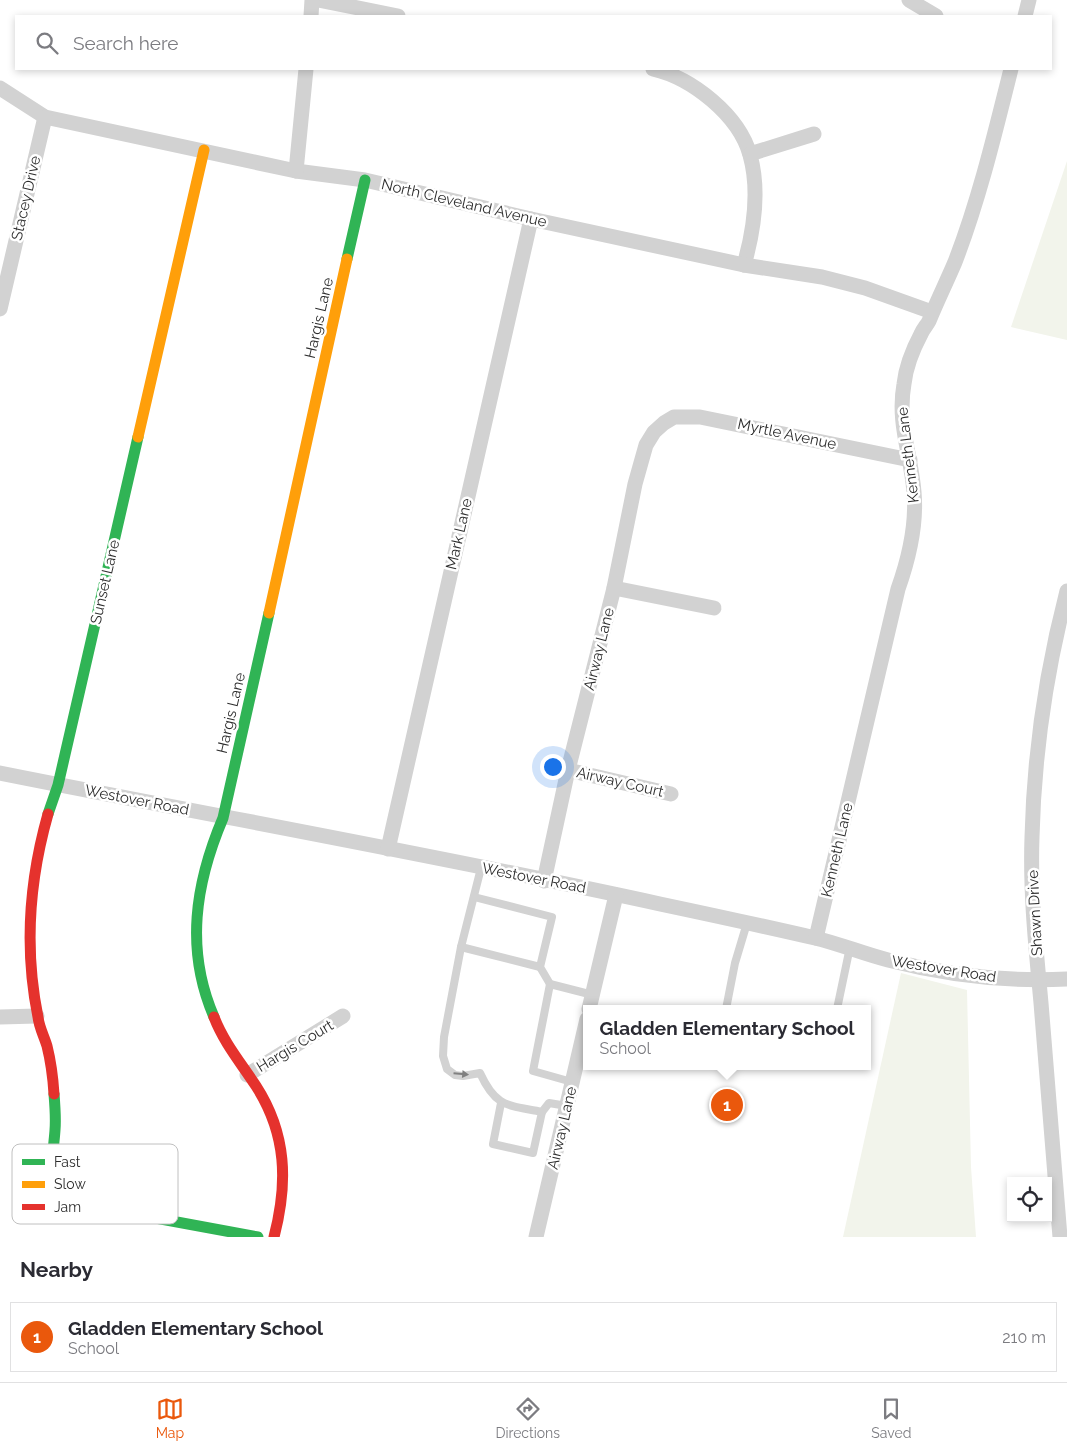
<!DOCTYPE html>
<style>
body{margin:0;font-family:Raleway,sans-serif;background:#f2f2f3;color:#2b2b33}
.controls{position:absolute;right:15px;bottom:15px;display:grid;overflow:hidden;border-radius:0px;box-shadow:0 2px 8px #0003}
.controls button{width:45px;height:45px;display:grid;place-items:center;padding:0;border:0;border-bottom:1px solid #e1e1e2;background:#fff;color:#2b2b33;font:25px sans-serif}
.you{position:absolute;left:552px;top:766px;width:18px;height:18px;margin:-12px;border:4px solid #fff;border-radius:50%;background:#1a73e8;box-shadow:0 0 0 8px #1a73e833}
.badge{display:grid;place-items:center;width:32px;height:32px;border-radius:50%;background:#ea580c;color:#fff;font-size:16px;font-weight:700}
.pin{position:absolute;translate:-50% -50%;border:2px solid #fff;box-shadow:0 1px 5px #0006}
.popup{position:absolute;left:583px;top:1005px;width:288px;height:65px;box-sizing:border-box;display:grid;place-content:center;border-radius:0px;background:#fff;filter:drop-shadow(0 1px 4px #0005);font-size:16px;white-space:nowrap;color:#7c7c81}
.popup b{font-size:19px;color:#2b2b33}
.popup::after{content:'';position:absolute;left:50%;top:100%;margin-left:-10px;border:10px solid transparent;border-top-color:#fff}
.list{margin:0;padding:0;list-style:none}
h2{display:flex;justify-content:space-between;align-items:center;height:65px;margin:0;padding:0 20px;font-size:21px}
h2 small{font-size:16px;font-weight:400;color:#7c7c81}
.list li{display:grid;grid-template-columns:32px 1fr auto;gap:15px;align-items:center;box-sizing:border-box;height:70px;margin:0 10px 10px;padding:0 10px;border:1px solid #e1e1e2;border-radius:0px}
.list b{display:block;font-size:19px;white-space:nowrap}
.list p{margin:0;font-size:16px;white-space:nowrap;color:#7c7c81}
.list em{font-size:16px;font-style:normal;color:#7c7c81}
.icon{flex:none;width:28px;height:28px;fill:none;stroke:currentColor;stroke-width:2;stroke-linecap:round;stroke-linejoin:round}
.map{position:relative;flex:none;width:1067px;height:1237px;overflow:hidden}
.search{position:absolute;background:#fff;box-shadow:0 2px 8px #0003;left:15px;right:15px;top:15px;height:55px;display:flex;align-items:center;gap:12px;box-sizing:border-box;padding:0 18px;border-radius:0px;color:#7c7c81;font-size:19px}
.sheet{height:145px;background:#fff}
nav{display:flex;justify-content:space-around;align-items:center;box-sizing:border-box;height:70px;border-top:1px solid #e1e1e2;background:#fff;font-size:14px;color:#7c7c81}
nav a{display:grid;justify-items:center;gap:2px}
nav .on{color:#ea580c}
.map>svg:first-child{display:block}
.green{fill:#f2f4eb}
.lines{fill:none;stroke-linecap:round;stroke-linejoin:round}
.lane{stroke:#d2d2d2;stroke-width:8}
.street{stroke:#d2d2d2;stroke-width:15}
.fast{stroke:#30b455;stroke-width:11}
.slow{stroke:#ff9f0a;stroke-width:11}
.jam{stroke:#e5322d;stroke-width:11}
.oneway{fill:#808080}
.labels{text-anchor:middle;dominant-baseline:central;stroke-width:5;stroke-linejoin:round;paint-order:stroke}
.street-label{font-size:15px;fill:#2d2d2d;stroke:#fff}
.key{fill:#fff;stroke:#c0c0c0;stroke-width:1}
.key-label{font-size:14px;fill:#2d2d2d}
</style>
<div class="map">
<svg width="1067" height="1237" viewBox="0 0 1067 1237">
<rect width="100%" height="100%" fill="#fff"/>
<!-- green -->
<g class="green">
<path d="M1067,161V340L1011,327Z"/>
<path d="M901,973L967,990L971,1167L976,1237H843Z"/>
</g>
<g class="lines">
<!-- lane -->
<g class="lane">
<path d="M481,868L461,947L444,1037L443,1056L447,1069L455,1075L463,1076L480,1073C496,1108 508,1105 542,1112L533,1153L493,1144L501,1103"/>
<path d="M474,897L552,917L540,967L550,984L593,995"/>
<path d="M461,947L540,967"/>
<path d="M550,984L533,1071L572,1082"/>
<path d="M726,1009L735,963L747,923"/>
<path d="M837,1009L850,947"/>
<path d="M542,1112L549,1103L567,1106"/>
</g>
<!-- street -->
<g class="street">
<path d="M318,0L398,16"/>
<path d="M909,0L936,16"/>
<path d="M311,16L312,0"/>
<path d="M1025,16L1029,0"/>
<path d="M653,69C692,78 739,115 750,155C760,191 754,230 744,265"/>
<path d="M0,88L45,117L296,171L365,180L531,219L744,265L822,277L865,288L932,312"/>
<path d="M750,154L814,134"/>
<path d="M296,171L306,69"/>
<path d="M0,309L45,117"/>
<path d="M614,588L714,608"/>
<path d="M568,770L671,794"/>
<path d="M0,773C220,817 441,856 660,904C712,915 763,926 815,938C840,944 864,954 888,960C946,975 1008,982 1067,979"/>
<path d="M388,849L531,219"/>
<path d="M544,881L568,770L614,588L635,484L646,445L654,432L664,423L674,417H700L910,460"/>
<path d="M816,938L898,589C909,558 917,525 914,492C911,454 897,423 904,384C906,366 913,349 921,334C923,329 927,325 929,321C937,301 947,281 955,262C979,200 995,133 1011,69"/>
<path d="M589,1009L616,895"/>
<path d="M0,1017L37,1016"/>
<path d="M247,1075L343,1016"/>
<path d="M536,1237L587,1019"/>
<path d="M1060,1237C1053,1159 1047,1081 1041,1003C1036,948 1030,893 1032,837C1034,754 1046,672 1067,591"/>
</g>
<!-- fast -->
<g class="fast">
<path d="M347,259L365,180"/>
<path d="M48,814L58,785L138,437"/>
<path d="M214,1017C185,950 195,884 223,818L269,613"/>
<path d="M54,1094C55,1106 56,1118 55,1130C54,1147 49,1168 58,1184C64,1194 75,1200 85,1205L258,1237"/>
</g>
<!-- slow -->
<g class="slow">
<path d="M138,437L204,150"/>
<path d="M269,613L347,259"/>
</g>
<!-- jam -->
<g class="jam">
<path d="M48,814C29,881 24,948 38,1017C39,1027 44,1036 47,1046C51,1062 53,1078 54,1094"/>
<path d="M214,1017C224,1043 241,1063 256,1086C287,1134 288,1183 274,1237"/>
</g>
</g>
<!-- one-way arrows -->
<defs><path id="oneway-solid" d="M-6-.8H1V-3.2L6.5 0L1 3.2V.8H-6Z" transform="scale(1.25)"/></defs>
<use class="oneway" href="#oneway-solid" transform="translate(461 1074) rotate(5)"/>
<g class="labels">
<!-- street labels -->
<g class="street-label">
<text transform="translate(26 198) rotate(-77)">Stacey Drive</text>
<text transform="translate(464 203) rotate(13)">North Cleveland Avenue</text>
<text transform="translate(319 318) rotate(-77)">Hargis Lane</text>
<text transform="translate(787 434) rotate(12)">Myrtle Avenue</text>
<text transform="translate(908 455) rotate(-97)">Kenneth Lane</text>
<text transform="translate(459 534) rotate(-77)">Mark Lane</text>
<text transform="translate(105 582) rotate(-77)">Sunset Lane</text>
<text transform="translate(599 649) rotate(-76)">Airway Lane</text>
<text transform="translate(231 713) rotate(-77)">Hargis Lane</text>
<text transform="translate(620 782) rotate(13)">Airway Court</text>
<text transform="translate(137 800) rotate(11)">Westover Road</text>
<text transform="translate(837 850) rotate(-77)">Kenneth Lane</text>
<text transform="translate(534 878) rotate(11)">Westover Road</text>
<text transform="translate(1035 913) rotate(-93)">Shawn Drive</text>
<text transform="translate(944 969) rotate(9)">Westover Road</text>
<text transform="translate(295 1046) rotate(-31)">Hargis Court</text>
<text transform="translate(562 1128) rotate(-77)">Airway Lane</text>
</g>
</g>
<!-- legend -->
<rect x="12" y="1144" width="166" height="80" rx="8" class="key"/>
<rect x="22" y="1159" width="23" height="6" fill="#30b455"/>
<rect x="22" y="1181" width="23" height="7" fill="#ff9f0a"/>
<rect x="22" y="1204" width="23" height="6" fill="#e5322d"/>
<g class="key-label">
<text x="54" y="1167">Fast</text>
<text x="54" y="1189">Slow</text>
<text x="54" y="1212">Jam</text>
</g>
</svg>
<div class="controls">
<button><svg class="icon" aria-label="locate" viewBox="0 0 24 24"><circle cx="12" cy="12" r="6"/><path d="M12 2v4M12 18v4M2 12h4M18 12h4"/></svg></button>
</div>
<div class="you"></div>
<div class="pin badge" style="left:727px;top:1105px">1</div>
<div class="popup"><b>Gladden Elementary School</b>School</div>
<div class="search"><svg class="icon" aria-label="search" viewBox="0 0 24 24"><circle cx="10" cy="10" r="6"/><path d="M15 15l6 6"/></svg>Search here</div>
</div>
<section class="sheet">
<h2>Nearby<small></small></h2>
<ul class="list">
<li><span class="badge">1</span><div><b>Gladden Elementary School</b><p>School</p></div><em>210 m</em></li>
</ul>
</section>
<nav>
<a class="on"><svg class="icon" aria-label="map" viewBox="0 0 24 24"><path d="M3 6l6-2 6 2 6-2v14l-6 2-6-2-6 2zM9 4v14M15 6v14"/></svg>Map</a>
<a><svg class="icon" aria-label="directions" viewBox="0 0 24 24"><path d="M12 3l9 9-9 9-9-9zM9 14v-3h6M13 9l2 2-2 2"/></svg>Directions</a>
<a><svg class="icon" aria-label="saved" viewBox="0 0 24 24"><path d="M7 4h10v16l-5-4-5 4z"/></svg>Saved</a>
</nav>
